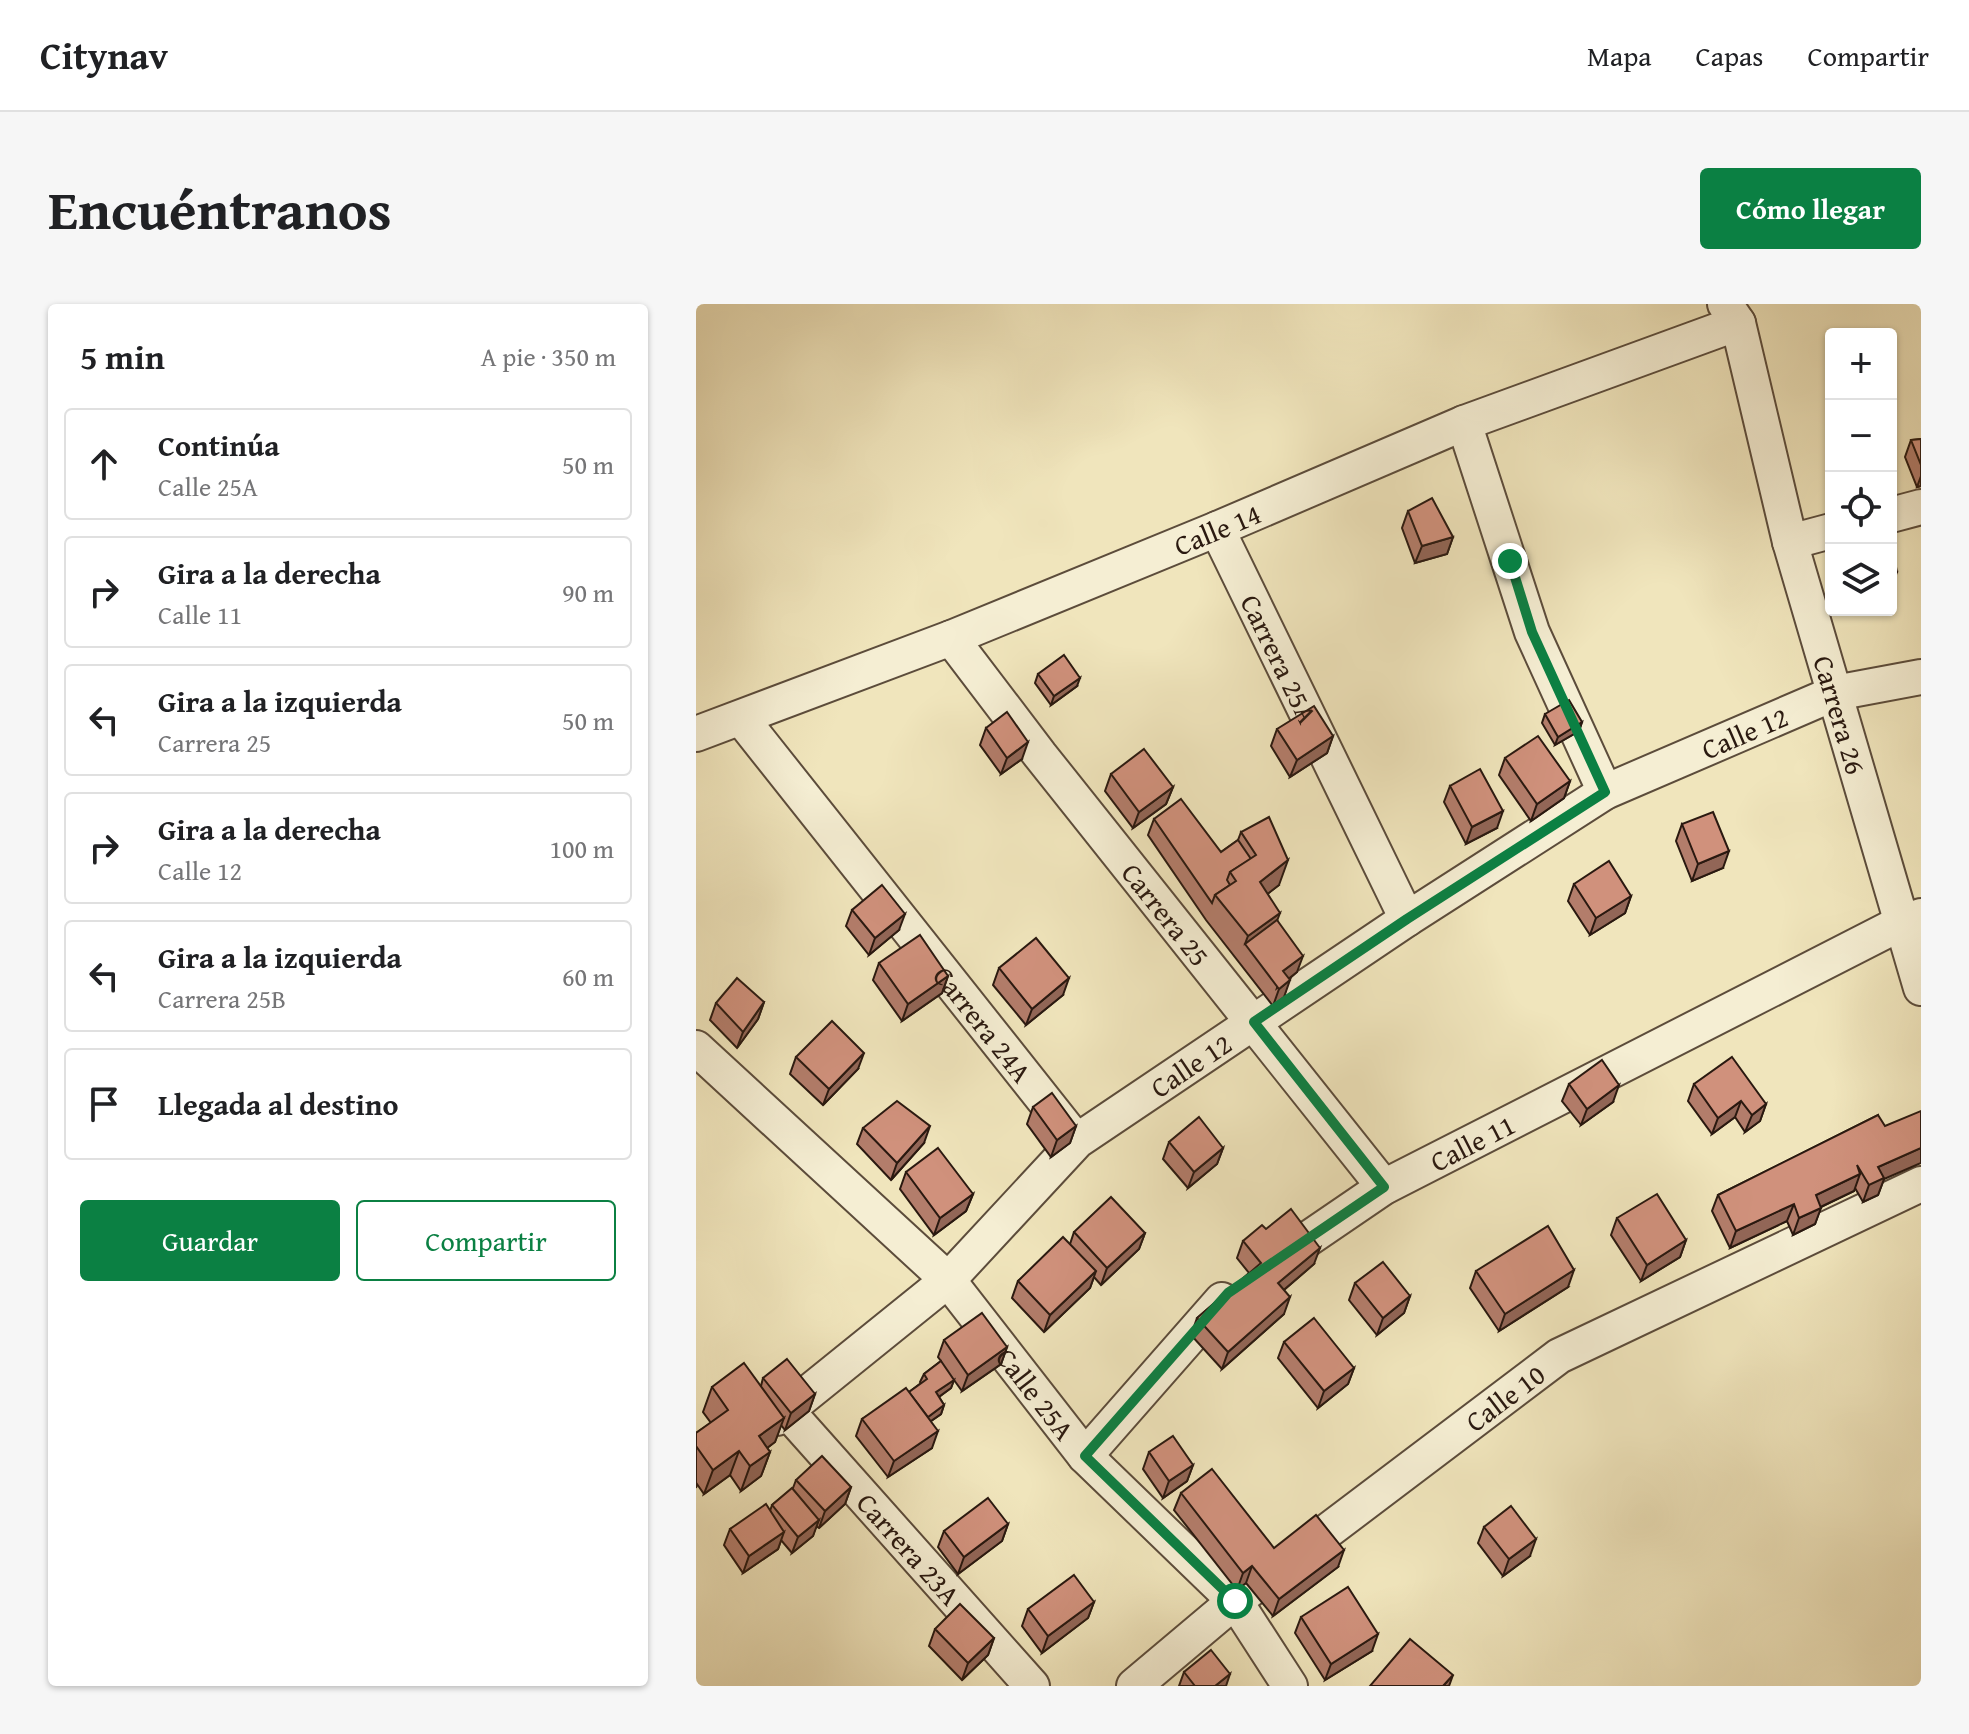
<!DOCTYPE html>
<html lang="es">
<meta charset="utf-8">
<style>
body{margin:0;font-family:"Gentium Book Plus",serif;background:#f6f6f6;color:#202124}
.controls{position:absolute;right:24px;top:24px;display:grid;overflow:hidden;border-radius:8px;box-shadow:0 2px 6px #0004}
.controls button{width:72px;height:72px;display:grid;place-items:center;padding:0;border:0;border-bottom:2px solid #e0e0e0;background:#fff;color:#202124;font:40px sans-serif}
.stop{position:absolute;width:24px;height:24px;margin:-18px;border:6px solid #0b8043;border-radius:50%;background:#fff}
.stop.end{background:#0b8043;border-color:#fff;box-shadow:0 2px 8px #0008}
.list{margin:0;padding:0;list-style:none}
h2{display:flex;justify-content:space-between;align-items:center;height:104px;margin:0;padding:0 32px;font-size:34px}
h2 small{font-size:26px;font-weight:400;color:#757577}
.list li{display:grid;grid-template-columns:52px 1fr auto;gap:24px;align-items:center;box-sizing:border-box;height:112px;margin:0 16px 16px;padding:0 16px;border:2px solid #e0e0e0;border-radius:8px}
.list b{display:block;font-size:30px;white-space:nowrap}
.list p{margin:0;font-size:26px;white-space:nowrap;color:#757577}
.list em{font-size:26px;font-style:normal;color:#757577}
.actions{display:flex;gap:16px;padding:24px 32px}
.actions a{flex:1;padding:18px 0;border:2px solid #0b8043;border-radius:8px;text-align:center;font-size:28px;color:#0b8043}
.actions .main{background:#0b8043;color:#fff}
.icon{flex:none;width:44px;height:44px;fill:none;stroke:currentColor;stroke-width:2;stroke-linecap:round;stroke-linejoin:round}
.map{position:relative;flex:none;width:1225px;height:1382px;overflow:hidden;border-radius:8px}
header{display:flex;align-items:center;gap:48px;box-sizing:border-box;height:112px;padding:0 40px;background:#fff;border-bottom:2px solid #e0e0e0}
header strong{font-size:38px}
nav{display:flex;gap:44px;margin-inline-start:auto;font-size:28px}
.intro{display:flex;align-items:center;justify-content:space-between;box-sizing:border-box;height:192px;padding:0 48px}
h1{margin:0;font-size:56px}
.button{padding:20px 36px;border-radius:8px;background:#0b8043;color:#fff;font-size:28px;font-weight:700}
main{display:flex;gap:48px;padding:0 48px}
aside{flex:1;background:#fff;border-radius:8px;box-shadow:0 2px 6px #0004}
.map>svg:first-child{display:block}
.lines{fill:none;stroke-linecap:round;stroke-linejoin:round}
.minor-casing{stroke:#5c4c3b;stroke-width:38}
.minor{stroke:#f5eed3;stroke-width:34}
.wall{fill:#b37d6b;stroke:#2a1910;stroke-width:2}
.shaded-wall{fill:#926657;stroke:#2a1910;stroke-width:2}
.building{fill:#d0917c;stroke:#2a1910;stroke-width:2}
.route{stroke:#0b8043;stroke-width:10}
.labels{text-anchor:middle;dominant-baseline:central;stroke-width:7;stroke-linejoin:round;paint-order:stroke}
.street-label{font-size:28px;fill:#2a1910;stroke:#f5eed3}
</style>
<header>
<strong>Citynav</strong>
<nav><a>Mapa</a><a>Capas</a><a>Compartir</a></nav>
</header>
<div class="intro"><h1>Encuéntranos</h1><a class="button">Cómo llegar</a></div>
<main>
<aside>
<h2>5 min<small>A pie · 350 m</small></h2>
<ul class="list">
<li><svg class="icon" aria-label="ahead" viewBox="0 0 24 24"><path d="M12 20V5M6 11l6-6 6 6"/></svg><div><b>Continúa</b><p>Calle 25A</p></div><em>50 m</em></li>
<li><svg class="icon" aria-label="right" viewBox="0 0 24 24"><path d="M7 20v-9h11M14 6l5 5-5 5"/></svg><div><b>Gira a la derecha</b><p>Calle 11</p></div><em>90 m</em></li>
<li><svg class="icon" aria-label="left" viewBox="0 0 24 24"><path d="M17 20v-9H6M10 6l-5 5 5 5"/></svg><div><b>Gira a la izquierda</b><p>Carrera 25</p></div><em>50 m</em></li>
<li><svg class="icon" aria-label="right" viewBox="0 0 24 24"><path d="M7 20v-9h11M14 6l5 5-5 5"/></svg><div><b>Gira a la derecha</b><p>Calle 12</p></div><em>100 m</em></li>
<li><svg class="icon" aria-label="left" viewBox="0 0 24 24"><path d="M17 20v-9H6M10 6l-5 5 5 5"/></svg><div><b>Gira a la izquierda</b><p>Carrera 25B</p></div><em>60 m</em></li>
<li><svg class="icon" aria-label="arrive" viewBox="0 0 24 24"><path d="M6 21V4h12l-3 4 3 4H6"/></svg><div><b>Llegada al destino</b></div></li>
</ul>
<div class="actions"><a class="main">Guardar</a><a>Compartir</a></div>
</aside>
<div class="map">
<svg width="1225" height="1382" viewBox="0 0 1225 1382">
<rect width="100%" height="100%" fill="#f0e5bc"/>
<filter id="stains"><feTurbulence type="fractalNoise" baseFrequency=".0025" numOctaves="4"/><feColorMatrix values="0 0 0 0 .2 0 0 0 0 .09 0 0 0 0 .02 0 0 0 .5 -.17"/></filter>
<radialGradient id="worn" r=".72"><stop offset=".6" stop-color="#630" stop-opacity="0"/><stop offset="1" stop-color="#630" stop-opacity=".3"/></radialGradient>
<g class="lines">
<!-- minor casing -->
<g class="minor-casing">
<g id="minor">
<path id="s1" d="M1029,0L1042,19L1094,238L1225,684"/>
<path d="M768,119L836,328L909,488"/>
<path d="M1195,211L1225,203"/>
<path id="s2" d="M521,225L711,615"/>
<path d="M1094,238L1135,227"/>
<path id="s3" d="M255,334L344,451L688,883"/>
<path id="s4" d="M45,414L375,830"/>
<path id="s5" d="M0,430L255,334L521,225L768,119L1042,19"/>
<path id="s6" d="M0,744L252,976L389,1152L539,1297L594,1382"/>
<path id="s7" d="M578,958L688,883L1205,619L1225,612"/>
<path id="s8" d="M91,1107L336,1382"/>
<path id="s9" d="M81,1114L252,976L381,837L711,615L909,488L1139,389L1225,373"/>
<path d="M389,1152L526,996"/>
<path id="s10" d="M438,1382L539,1297L863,1052L1225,880"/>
</g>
</g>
<!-- minor -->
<use href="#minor" class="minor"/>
</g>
<!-- wall -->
<g class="wall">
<path d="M1225,135V182L1221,183L1209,153L1215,136Z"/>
<path d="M712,207L757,233L751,250L719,259L706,224Z"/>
<path d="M342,370L381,382L355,401L339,379Z"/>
<path d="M849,410L886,418L883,427L859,441L846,419Z"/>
<path d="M290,424L326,455L305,470L284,441Z"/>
<path d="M581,425L637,432L631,449L594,473L575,442Z"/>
<path d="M809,454L874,477L868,494L835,517L803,471Z"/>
<path d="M415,470L477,483L470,500L437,524L409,487Z"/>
<path d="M754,482L801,524L770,540L748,498Z"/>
<path d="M458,515L525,548L542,536L545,528L583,581L571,590L601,668L593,675L588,693L577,702L510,616L452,531Z"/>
<path d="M986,520L1027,564L996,577L980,537Z"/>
<path d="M878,580L935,592L929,609L894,631L872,597Z"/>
<path d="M156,606L203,626L173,651L150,622Z"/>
<path d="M183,659L252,672L246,689L206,717L177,676Z"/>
<path d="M303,664L367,691L330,721L297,681Z"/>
<path d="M68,698L62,715L41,744L14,716L20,699Z"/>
<path d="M100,753L162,765L127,801L94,770Z"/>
<path d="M873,780L917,798L885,821L866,797Z"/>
<path d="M998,780L1070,800L1064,817L1049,828L1039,813L1016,830L992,797Z"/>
<path d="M337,803L380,822L374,839L355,853L331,820Z"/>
<path d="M1182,811L1188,875L1182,891L1167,898L1159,884L1158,887L1125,903L1119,920L1097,931L1091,917L1034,944L1016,907L1022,891Z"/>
<path d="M167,824L228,839L195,876L161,840Z"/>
<path d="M473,838L527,844L521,860L492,884L467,855Z"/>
<path d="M210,868L277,890L270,907L238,931L204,885Z"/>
<path d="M921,914L990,936L984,953L945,977L915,931Z"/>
<path d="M378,928L449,929L443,945L405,981L398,973L394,984L348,1028L316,994L322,977L374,940Z"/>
<path d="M547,937L618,960L588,986V1010L526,1065L495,1031L501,1014L553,969L541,954Z"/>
<path d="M780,967L872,983L803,1027L774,984Z"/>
<path d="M659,979L714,992L708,1009L681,1031L653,996Z"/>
<path d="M248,1036L311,1043L305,1060L266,1087L258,1076L255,1084L243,1093L248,1101L245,1110L235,1117L236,1144L192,1173L160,1132L166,1115L213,1088L225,1079L224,1078L228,1070L245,1057L242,1053Z"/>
<path d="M588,1038L658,1064L652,1080L622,1104L582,1054Z"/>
<path d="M67,1074L119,1090L113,1107L89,1126L85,1121L79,1138L71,1144L74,1148L65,1172L45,1187L34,1171L8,1190L1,1180L0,1184V1129L15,1119L7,1108L16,1083L65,1082Z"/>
<path d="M453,1148L497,1161L491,1177L467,1194L447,1165Z"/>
<path d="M100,1176L155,1183L149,1200L123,1224L120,1222L117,1232L96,1249L85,1236L82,1245L47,1269L28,1241L34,1225L74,1207L76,1201L97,1184Z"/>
<path d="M485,1189L578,1244L642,1263L577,1312L550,1279L541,1286L478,1206Z"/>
<path d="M312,1220L306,1237L262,1270L242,1243L248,1227Z"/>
<path d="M788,1223L834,1252L807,1272L782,1239Z"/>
<path d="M398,1298L392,1314L346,1349L326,1322L332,1305Z"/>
<path d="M605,1313L676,1347L629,1376L599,1329Z"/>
<path d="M239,1325L298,1334L292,1351L266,1376L233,1342Z"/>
<path d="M488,1368L530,1382H483Z"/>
</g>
<!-- shaded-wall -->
<g class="shaded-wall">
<path d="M1225,172V182L1221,183Z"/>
<path d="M757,233L751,250L719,259L726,242Z"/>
<path d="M1201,268L1195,285V269Z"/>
<path d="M384,374L381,382L355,401L358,392Z"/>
<path d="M886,418L883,427L859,441L862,433Z"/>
<path d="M637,432L631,449L594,473L601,456Z"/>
<path d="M332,438L326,455L305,470L311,454Z"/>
<path d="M874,477L868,494L835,517L841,500Z"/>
<path d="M477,483L470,500L437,524L443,508Z"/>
<path d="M807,507L801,524L770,540L776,523Z"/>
<path d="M1033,547L1027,564L996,577L1002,560Z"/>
<path d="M592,556L583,581L555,603L564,578Z"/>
<path d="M935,592L929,609L894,631L900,614Z"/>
<path d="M584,609L575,633L549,640L552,632Z"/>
<path d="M209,610L203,626L173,651L179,634Z"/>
<path d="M607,652L601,668L581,684L587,667Z"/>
<path d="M252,672L246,689L206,717L212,700Z"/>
<path d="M373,674L367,691L330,721L336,705Z"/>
<path d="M594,676L588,693L577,702L583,685Z"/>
<path d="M68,698L62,715L41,744L47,728Z"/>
<path d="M168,749L162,765L127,801L133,785Z"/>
<path d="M923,781L917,798L885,821L891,805Z"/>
<path d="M1045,797L1039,813L1016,830L1022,814Z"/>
<path d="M1070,800L1064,817L1049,828L1056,811Z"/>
<path d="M234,822L228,839L195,876L201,859Z"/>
<path d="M380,822L374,839L355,853L361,836Z"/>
<path d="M527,844L521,860L492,884L498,868Z"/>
<path d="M1225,844V859L1188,875L1182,891L1167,898L1173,881L1182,863Z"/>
<path d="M1164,870L1158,887L1114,908L1120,891Z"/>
<path d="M277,890L270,907L238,931L244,914Z"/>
<path d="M1098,900L1091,917L1034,944L1040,927Z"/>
<path d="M1125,904L1119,920L1097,931L1103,914Z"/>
<path d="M449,929L443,945L405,981L411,964Z"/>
<path d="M990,936L984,953L945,977L951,961Z"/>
<path d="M624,944L618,960L576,996L582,979Z"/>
<path d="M878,966L872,983L803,1027L809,1010Z"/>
<path d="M400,967L394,984L348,1028L354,1011Z"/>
<path d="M714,992L708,1009L681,1031L687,1014Z"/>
<path d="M594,993L588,1010L526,1065L532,1048Z"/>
<path d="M311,1043L305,1060L266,1087L272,1071Z"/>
<path d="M658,1064L652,1080L622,1104L628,1087Z"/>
<path d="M258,1076L255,1084L237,1097L240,1088Z"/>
<path d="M119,1090L113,1107L89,1126L95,1109Z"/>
<path d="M248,1101L245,1110L222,1126L225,1118Z"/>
<path d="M88,1114L79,1138L54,1157L63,1132Z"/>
<path d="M242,1127L236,1144L192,1173L198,1157Z"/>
<path d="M43,1147L34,1171L8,1190L17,1166Z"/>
<path d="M74,1148L65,1172L45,1187L54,1162Z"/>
<path d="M497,1161L491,1177L467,1194L473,1177Z"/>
<path d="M155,1183L149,1200L123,1224L129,1207Z"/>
<path d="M123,1216L117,1232L96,1249L102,1233Z"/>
<path d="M312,1220L306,1237L262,1270L268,1253Z"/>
<path d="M88,1228L82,1245L47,1269L53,1252Z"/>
<path d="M840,1235L834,1252L807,1272L813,1255Z"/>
<path d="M648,1246L642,1263L577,1312L583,1295Z"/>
<path d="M556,1262L550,1279L541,1286L547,1269Z"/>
<path d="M398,1298L392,1314L346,1349L352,1332Z"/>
<path d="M682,1330L676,1347L629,1376L635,1360Z"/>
<path d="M298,1334L292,1351L266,1376L272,1359Z"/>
<path d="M534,1370L530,1382H519Z"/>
<path d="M757,1371L753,1382H747Z"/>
</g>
<!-- building -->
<g class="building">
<path d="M1225,135V161L1215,136Z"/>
<path d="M736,194L757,233L726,242L712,207Z"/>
<path d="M1195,238L1201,268L1195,269Z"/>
<path d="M368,351L384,374L358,392L342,370Z"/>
<path d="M873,396L886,418L862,433L849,410Z"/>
<path d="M618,402L637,432L601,456L581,425Z"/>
<path d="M311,408L332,438L311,454L290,424Z"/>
<path d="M842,432L874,477L841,500L809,454Z"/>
<path d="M448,445L477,483L443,508L415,470Z"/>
<path d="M784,465L807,507L776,523L754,482Z"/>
<path d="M485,495L525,548L542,536L555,555L534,568L531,576L534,581L519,591L516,599L458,515Z"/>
<path d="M1017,508L1033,547L1002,560L986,520Z"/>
<path d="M573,513L592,556L564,578L584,609L552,632L519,591L540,577L534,568L560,551L545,528Z"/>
<path d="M913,557L935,592L900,614L878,580Z"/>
<path d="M186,581L209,610L179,634L156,606Z"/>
<path d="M581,616L607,652L587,667L594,676L583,685L549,640Z"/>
<path d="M224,631L252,672L212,700L183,659Z"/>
<path d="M340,634L373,674L336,705L303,664Z"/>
<path d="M41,674L68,698L47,728L20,699Z"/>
<path d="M136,717L168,749L133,785L100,753Z"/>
<path d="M1036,753L1070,800L1056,811L1045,797L1022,814L998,780Z"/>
<path d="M906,756L923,781L891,805L873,780Z"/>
<path d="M356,789L380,822L361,836L337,803Z"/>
<path d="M201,797L234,822L201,859L167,824Z"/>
<path d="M1225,807V844L1182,863L1188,874L1173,881L1161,861L1164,870L1120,891L1125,904L1103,914L1098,900L1040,927L1022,891L1182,811L1189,822Z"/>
<path d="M503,813L527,844L498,868L473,838Z"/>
<path d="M242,844L277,890L244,914L210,868Z"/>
<path d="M961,890L990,936L951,961L921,914Z"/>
<path d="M415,893L449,929L411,964L378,928Z"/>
<path d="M595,905L624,944L582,979L594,993L532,1048L501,1014L565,959L547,937L566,921L570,925Z"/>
<path d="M852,922L878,966L809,1010L780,967Z"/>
<path d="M367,933L400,967L354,1011L322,977Z"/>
<path d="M687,958L714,992L687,1014L659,979Z"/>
<path d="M286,1009L311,1043L272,1071L248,1036Z"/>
<path d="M618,1014L658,1064L628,1087L588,1038Z"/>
<path d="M91,1055L119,1090L95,1109L67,1074Z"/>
<path d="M245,1057L258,1076L240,1088L248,1101L232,1113L213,1088L231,1075L228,1070Z"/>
<path d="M48,1059L88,1114L63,1132L74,1148L54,1162L43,1147L17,1166L0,1142V1129L32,1106L16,1083Z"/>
<path d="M210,1084L242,1127L198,1157L166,1115Z"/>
<path d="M477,1132L497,1161L473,1177L453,1148Z"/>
<path d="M126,1152L155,1183L129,1207L100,1176Z"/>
<path d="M516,1165L578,1244L620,1211L648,1246L583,1295L556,1262L547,1269L485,1189Z"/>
<path d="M96,1184L123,1216L102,1233L76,1201Z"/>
<path d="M292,1194L312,1220L268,1253L248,1227Z"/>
<path d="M70,1200L88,1228L53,1252L34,1225Z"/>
<path d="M815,1202L840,1235L813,1255L788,1223Z"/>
<path d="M378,1271L398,1298L352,1332L332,1305Z"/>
<path d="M652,1283L682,1330L635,1360L605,1313Z"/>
<path d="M264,1300L298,1334L272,1359L239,1325Z"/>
<path d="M714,1335L757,1371L747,1382H674Z"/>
<path d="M515,1346L534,1370L519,1382H499L488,1368Z"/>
</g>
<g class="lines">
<!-- route -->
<path class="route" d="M539,1297L389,1152L532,989L688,883L558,718L711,615L909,488L836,328L814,257"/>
</g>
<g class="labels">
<!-- street labels -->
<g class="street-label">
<text stroke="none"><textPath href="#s5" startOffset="560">Calle 14</textPath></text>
<text stroke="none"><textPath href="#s2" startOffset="144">Carrera 25A</textPath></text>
<text stroke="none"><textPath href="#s1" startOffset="428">Carrera 26</textPath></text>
<text stroke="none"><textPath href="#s9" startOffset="1194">Calle 12</textPath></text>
<text stroke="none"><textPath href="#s3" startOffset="350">Carrera 25</textPath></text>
<text stroke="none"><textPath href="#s4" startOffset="390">Carrera 24A</textPath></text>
<text stroke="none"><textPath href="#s9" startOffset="546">Calle 12</textPath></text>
<text stroke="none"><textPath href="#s7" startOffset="232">Calle 11</textPath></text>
<text stroke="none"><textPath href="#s6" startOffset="486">Calle 25A</textPath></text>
<text stroke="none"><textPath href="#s10" startOffset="470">Calle 10</textPath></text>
<text stroke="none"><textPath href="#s8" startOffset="184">Carrera 23A</textPath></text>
</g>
</g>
<rect width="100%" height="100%" filter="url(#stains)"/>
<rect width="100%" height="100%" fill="url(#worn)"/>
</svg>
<div class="controls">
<button>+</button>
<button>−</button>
<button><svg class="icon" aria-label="locate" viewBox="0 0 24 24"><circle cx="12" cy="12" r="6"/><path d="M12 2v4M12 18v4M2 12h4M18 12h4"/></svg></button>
<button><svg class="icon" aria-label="layers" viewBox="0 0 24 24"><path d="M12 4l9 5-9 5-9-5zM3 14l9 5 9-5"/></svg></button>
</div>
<div class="stop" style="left:539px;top:1297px"></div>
<div class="stop end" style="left:814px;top:257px"></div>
</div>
</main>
